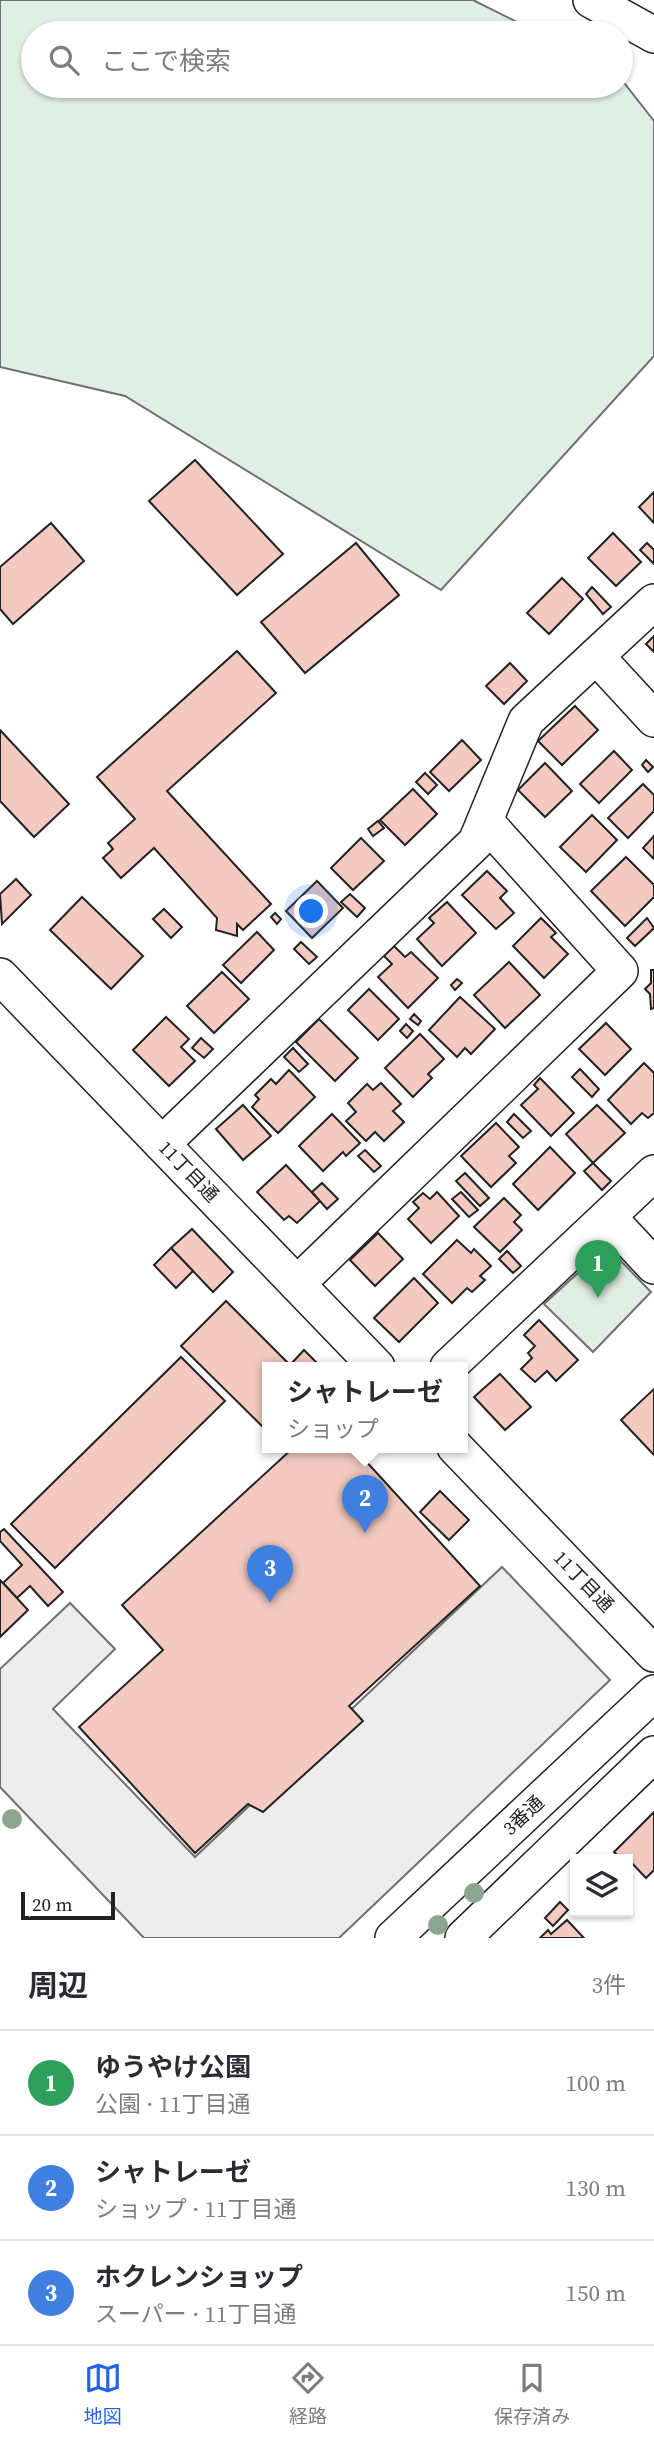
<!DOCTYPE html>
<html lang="ja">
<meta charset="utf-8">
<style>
body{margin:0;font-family:"Source Serif 4","Noto Sans JP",serif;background:#f2f2f3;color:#2b2b33}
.controls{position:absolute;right:21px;bottom:21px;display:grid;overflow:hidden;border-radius:0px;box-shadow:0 2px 5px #0004}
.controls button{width:63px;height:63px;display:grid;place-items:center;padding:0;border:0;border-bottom:2px solid #e1e1e2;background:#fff;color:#2b2b33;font:35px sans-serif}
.scale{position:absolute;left:21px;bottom:18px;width:94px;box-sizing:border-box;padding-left:7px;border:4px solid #222;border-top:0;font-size:19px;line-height:24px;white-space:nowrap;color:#222;-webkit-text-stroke:5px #fff;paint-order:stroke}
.you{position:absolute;left:312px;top:912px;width:24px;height:24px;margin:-18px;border:5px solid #fff;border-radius:50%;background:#1a73e8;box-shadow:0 0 0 10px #1a73e833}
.badge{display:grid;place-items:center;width:46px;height:46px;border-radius:50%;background:#2563eb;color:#fff;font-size:23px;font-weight:700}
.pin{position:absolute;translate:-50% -58px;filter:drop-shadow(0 2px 4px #0008)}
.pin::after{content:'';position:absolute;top:37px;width:24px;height:21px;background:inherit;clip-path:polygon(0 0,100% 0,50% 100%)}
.popup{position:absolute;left:262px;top:1362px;width:206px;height:91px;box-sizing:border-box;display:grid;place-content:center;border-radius:0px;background:#fff;filter:drop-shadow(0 2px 5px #0005);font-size:23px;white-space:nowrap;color:#7c7c81}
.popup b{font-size:26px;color:#2b2b33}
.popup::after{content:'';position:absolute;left:50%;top:100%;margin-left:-14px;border:14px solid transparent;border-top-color:#fff}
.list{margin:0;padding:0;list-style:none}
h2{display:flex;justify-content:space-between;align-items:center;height:91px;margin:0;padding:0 28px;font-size:30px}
h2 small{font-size:23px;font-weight:400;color:#7c7c81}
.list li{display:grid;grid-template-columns:46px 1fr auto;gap:21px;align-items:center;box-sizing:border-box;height:105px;padding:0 28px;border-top:2px solid #e1e1e2}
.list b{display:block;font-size:26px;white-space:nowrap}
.list p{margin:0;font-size:23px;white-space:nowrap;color:#7c7c81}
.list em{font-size:23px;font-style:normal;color:#7c7c81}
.icon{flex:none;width:38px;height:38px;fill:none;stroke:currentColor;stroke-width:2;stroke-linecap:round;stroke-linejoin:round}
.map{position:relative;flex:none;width:654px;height:1938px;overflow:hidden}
.search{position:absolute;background:#fff;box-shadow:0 2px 5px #0004;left:21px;right:21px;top:21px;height:77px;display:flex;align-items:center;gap:18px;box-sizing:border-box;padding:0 24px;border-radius:38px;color:#7c7c81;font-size:26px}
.sheet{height:406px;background:#fff}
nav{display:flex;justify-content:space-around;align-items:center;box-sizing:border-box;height:98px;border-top:2px solid #e1e1e2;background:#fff;font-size:19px;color:#7c7c81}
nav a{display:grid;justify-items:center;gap:4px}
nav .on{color:#2563eb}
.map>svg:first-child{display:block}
.green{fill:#e0efe3;stroke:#6f6f6f;stroke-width:2}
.parking{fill:#ededed;stroke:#6f6f6f;stroke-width:2}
.building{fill:#f3c9c0;stroke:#222;stroke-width:2}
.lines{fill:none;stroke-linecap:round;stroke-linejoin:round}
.minor-casing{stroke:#222;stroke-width:38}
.minor{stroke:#fff;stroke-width:35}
.tree{fill:#8da692}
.labels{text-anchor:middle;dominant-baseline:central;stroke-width:5;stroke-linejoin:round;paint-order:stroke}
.street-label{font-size:19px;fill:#222;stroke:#fff}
</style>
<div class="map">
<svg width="654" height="1938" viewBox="0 0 654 1938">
<rect width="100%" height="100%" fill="#fff"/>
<!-- green -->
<g class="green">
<path d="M0,0H473L539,33H33V86H621V79L654,121V356L441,590L125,396L0,367Z"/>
<path d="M603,1250L617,1257L651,1292L593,1352L544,1304Z"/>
</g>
<!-- parking -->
<path class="parking" d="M502,1567L610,1680L339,1938H144L0,1787V1669L70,1603L115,1649L53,1709L195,1857Z"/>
<!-- building -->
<g class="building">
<path d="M195,460L283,554L237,595L149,501Z"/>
<path d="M654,492V523L639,507Z"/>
<path d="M51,523L84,561L13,624L0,609V567Z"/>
<path d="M613,533L641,562L616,586L588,558Z"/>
<path d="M356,543L399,595L305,673L261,622Z"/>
<path d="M647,543L654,550V564L640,550Z"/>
<path d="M562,578L583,599L549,634L527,613Z"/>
<path d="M592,587L611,607L603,614L586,594Z"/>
<path d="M654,636V652L646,644Z"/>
<path d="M237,651L276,693L167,791L271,904L243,930L237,924V936L216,930L217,918L154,848L121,878L103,858L113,849L108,843L135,819L97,777Z"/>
<path d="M510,663L527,681L504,704L486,686Z"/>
<path d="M575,706L598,730L562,765L538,741Z"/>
<path d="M0,730L69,804L34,837L0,801Z"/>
<path d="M462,740L481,760L449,791L430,772Z"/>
<path d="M614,751L632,770L599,803L580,784Z"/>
<path d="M646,760L653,767L648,772L642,765Z"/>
<path d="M545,763L572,791L545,817L518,790Z"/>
<path d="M425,773L437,785L428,794L416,782Z"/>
<path d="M643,784L654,795V811L628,838L608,818Z"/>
<path d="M413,789L437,814L405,845L380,820Z"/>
<path d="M592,815L617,840L586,872L560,847Z"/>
<path d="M378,821L384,828L373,836L368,829Z"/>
<path d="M654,836V859L643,848Z"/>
<path d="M361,838L384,861L353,890L331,868Z"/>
<path d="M626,857L654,885V897L625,926L591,891Z"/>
<path d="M487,871L507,891L500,898L514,913L496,929L462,895Z"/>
<path d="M16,879L31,895L2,924L0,894Z"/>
<path d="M317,881L343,908L312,938L286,911Z"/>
<path d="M350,894L365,908L357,917L341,902Z"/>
<path d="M82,897L143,956L111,989L50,930Z"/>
<path d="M447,902L476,933L442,966L417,939L434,923L429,918Z"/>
<path d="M164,909L182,927L171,938L153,919Z"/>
<path d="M275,913L281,919L277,924L271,917Z"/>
<path d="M541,918L556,933L551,937L568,954L544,978L513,946Z"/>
<path d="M647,918L654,928L635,946L627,938Z"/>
<path d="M257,932L274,950L241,983L223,965Z"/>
<path d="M301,942L317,957L309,964L294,949Z"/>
<path d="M394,946L405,957L411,952L438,978L408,1008L378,977L392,964L384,956Z"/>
<path d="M509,962L540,995L505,1028L474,995Z"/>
<path d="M651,970H654V1008L651,1009L650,994L645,989L651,983Z"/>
<path d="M222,972L249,999L214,1033L187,1006Z"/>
<path d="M457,979L462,983L455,990L451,985Z"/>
<path d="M369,989L399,1019L378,1040L348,1010Z"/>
<path d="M460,997L495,1029L471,1054L465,1048L457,1057L429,1030Z"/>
<path d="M414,1014L421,1021L418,1025L410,1019Z"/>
<path d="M166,1017L189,1039L181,1047L195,1061L169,1086L133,1050Z"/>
<path d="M319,1019L358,1058L335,1081L296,1042Z"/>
<path d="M606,1023L631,1049L605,1075L579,1049Z"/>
<path d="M406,1024L413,1031L407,1038L400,1031Z"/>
<path d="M420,1034L444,1059L428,1074L432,1078L413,1097L385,1068Z"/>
<path d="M201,1038L213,1049L204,1058L192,1048Z"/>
<path d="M293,1048L308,1064L299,1072L284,1057Z"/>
<path d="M644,1063L654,1073V1113L648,1118L642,1113L631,1124L608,1100Z"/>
<path d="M580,1069L599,1089L592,1097L572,1077Z"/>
<path d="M289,1070L315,1097L278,1133L252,1107L259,1099L255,1095L271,1079L276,1084Z"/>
<path d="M540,1078L574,1113L551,1136L521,1105L538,1089L534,1085Z"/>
<path d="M381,1083L401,1104L393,1111L404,1122L384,1141L375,1132L366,1141L346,1121L356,1112L348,1103L367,1084L373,1090Z"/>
<path d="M243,1105L271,1136L243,1160L216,1129Z"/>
<path d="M597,1105L625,1133L593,1163L566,1134Z"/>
<path d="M332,1114L360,1143L346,1156L343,1152L323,1171L299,1146Z"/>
<path d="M514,1114L531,1131L523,1138L507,1122Z"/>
<path d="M496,1123L519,1147L509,1156L516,1163L491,1187L461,1156Z"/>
<path d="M550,1147L575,1173L538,1210L513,1184Z"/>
<path d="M365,1150L381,1166L374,1172L358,1156Z"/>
<path d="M593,1163L611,1181L602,1190L584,1171Z"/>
<path d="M286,1165L320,1201L297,1223L289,1216L284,1220L257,1192Z"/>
<path d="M465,1173L489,1198L480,1206L456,1181Z"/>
<path d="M322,1183L338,1199L327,1209L312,1192Z"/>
<path d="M437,1192L459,1216L431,1243L408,1219L419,1208L413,1202L423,1193L430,1199Z"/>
<path d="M461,1192L478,1210L469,1217L452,1199Z"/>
<path d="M504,1198L521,1215L514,1222L522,1230L500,1252L474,1227Z"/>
<path d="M192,1229L233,1272L213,1292L171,1248Z"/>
<path d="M378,1233L403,1259L375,1286L350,1260Z"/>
<path d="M457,1240L471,1253L474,1249L491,1266L480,1276L485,1280L472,1292L467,1288L452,1303L423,1274Z"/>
<path d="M171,1248L193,1271L176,1288L154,1265Z"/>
<path d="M507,1251L521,1266L513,1273L499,1259Z"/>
<path d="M414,1278L438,1303L399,1342L374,1318Z"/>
<path d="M226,1301L290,1365L304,1350L321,1367H267V1431L181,1346Z"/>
<path d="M539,1320L578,1360L556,1381L547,1371L535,1382L521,1369L532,1358L528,1353L535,1346L524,1335Z"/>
<path d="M181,1357L225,1401L55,1568L11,1524Z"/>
<path d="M500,1374L531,1407L505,1430L474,1397Z"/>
<path d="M654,1389V1455L621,1420Z"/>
<path d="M294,1447H353L480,1586L349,1706L363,1721L263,1812L248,1804L195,1853L79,1727L163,1650L122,1605Z"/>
<path d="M440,1491L469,1520L449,1540L420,1512Z"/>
<path d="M4,1529L63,1592L48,1606L30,1586L17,1598L3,1583L22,1565L0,1541V1532Z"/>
<path d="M0,1580L28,1610L0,1637Z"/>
<path d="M654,1812V1870L646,1878L628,1859H621L614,1852Z"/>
<path d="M560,1902L568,1910L553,1926L545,1918Z"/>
<path d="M567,1920L584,1938H540L548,1930L551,1934Z"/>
</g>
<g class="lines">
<!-- minor casing -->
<g class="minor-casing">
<g id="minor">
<path d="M591,0L654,35"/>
<path d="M596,656L654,719"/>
<path d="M0,976L377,1367"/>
<path d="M162,1144L476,842L526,721L654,602"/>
<path d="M608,1217L654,1266"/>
<path d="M297,1284L620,971L485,821"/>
<path d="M448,1367L654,1173"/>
<path d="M455,1447L654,1654"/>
<path d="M393,1938L654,1693"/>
<path d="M463,1938L654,1754"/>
</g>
</g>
<!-- minor -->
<use href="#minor" class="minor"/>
</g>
<!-- trees -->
<g class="tree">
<circle cx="12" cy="1819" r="10"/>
<circle cx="474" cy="1893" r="10"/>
<circle cx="438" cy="1925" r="10"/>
</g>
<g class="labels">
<!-- street labels -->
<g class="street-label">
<text transform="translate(189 1171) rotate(46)">11丁目通</text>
<text transform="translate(584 1581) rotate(46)">11丁目通</text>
<text transform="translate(523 1815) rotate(-43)">3番通</text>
</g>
</g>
</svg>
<div class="controls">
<button><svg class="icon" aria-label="layers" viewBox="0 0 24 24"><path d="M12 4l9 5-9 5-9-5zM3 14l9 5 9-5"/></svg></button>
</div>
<div class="scale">20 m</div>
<div class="you"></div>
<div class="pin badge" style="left:598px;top:1298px;background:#2e9e5b">1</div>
<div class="pin badge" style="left:365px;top:1533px;background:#3f7fe0">2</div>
<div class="popup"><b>シャトレーゼ</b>ショップ</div>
<div class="pin badge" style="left:270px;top:1603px;background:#3f7fe0">3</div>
<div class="search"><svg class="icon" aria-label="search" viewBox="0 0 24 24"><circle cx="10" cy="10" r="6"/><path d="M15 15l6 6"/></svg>ここで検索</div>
</div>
<section class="sheet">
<h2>周辺<small>3件</small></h2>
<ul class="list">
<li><span class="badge" style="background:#2e9e5b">1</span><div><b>ゆうやけ公園</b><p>公園 · 11丁目通</p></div><em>100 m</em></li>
<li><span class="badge" style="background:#3f7fe0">2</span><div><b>シャトレーゼ</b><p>ショップ · 11丁目通</p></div><em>130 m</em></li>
<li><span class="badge" style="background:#3f7fe0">3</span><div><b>ホクレンショップ</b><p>スーパー · 11丁目通</p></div><em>150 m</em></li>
</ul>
</section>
<nav>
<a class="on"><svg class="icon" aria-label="map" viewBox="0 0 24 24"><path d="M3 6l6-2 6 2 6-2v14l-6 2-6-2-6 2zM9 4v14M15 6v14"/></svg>地図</a>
<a><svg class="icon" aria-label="directions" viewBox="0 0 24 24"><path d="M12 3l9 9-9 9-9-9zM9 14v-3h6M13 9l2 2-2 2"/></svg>経路</a>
<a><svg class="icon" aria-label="saved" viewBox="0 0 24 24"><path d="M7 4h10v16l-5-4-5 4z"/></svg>保存済み</a>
</nav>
